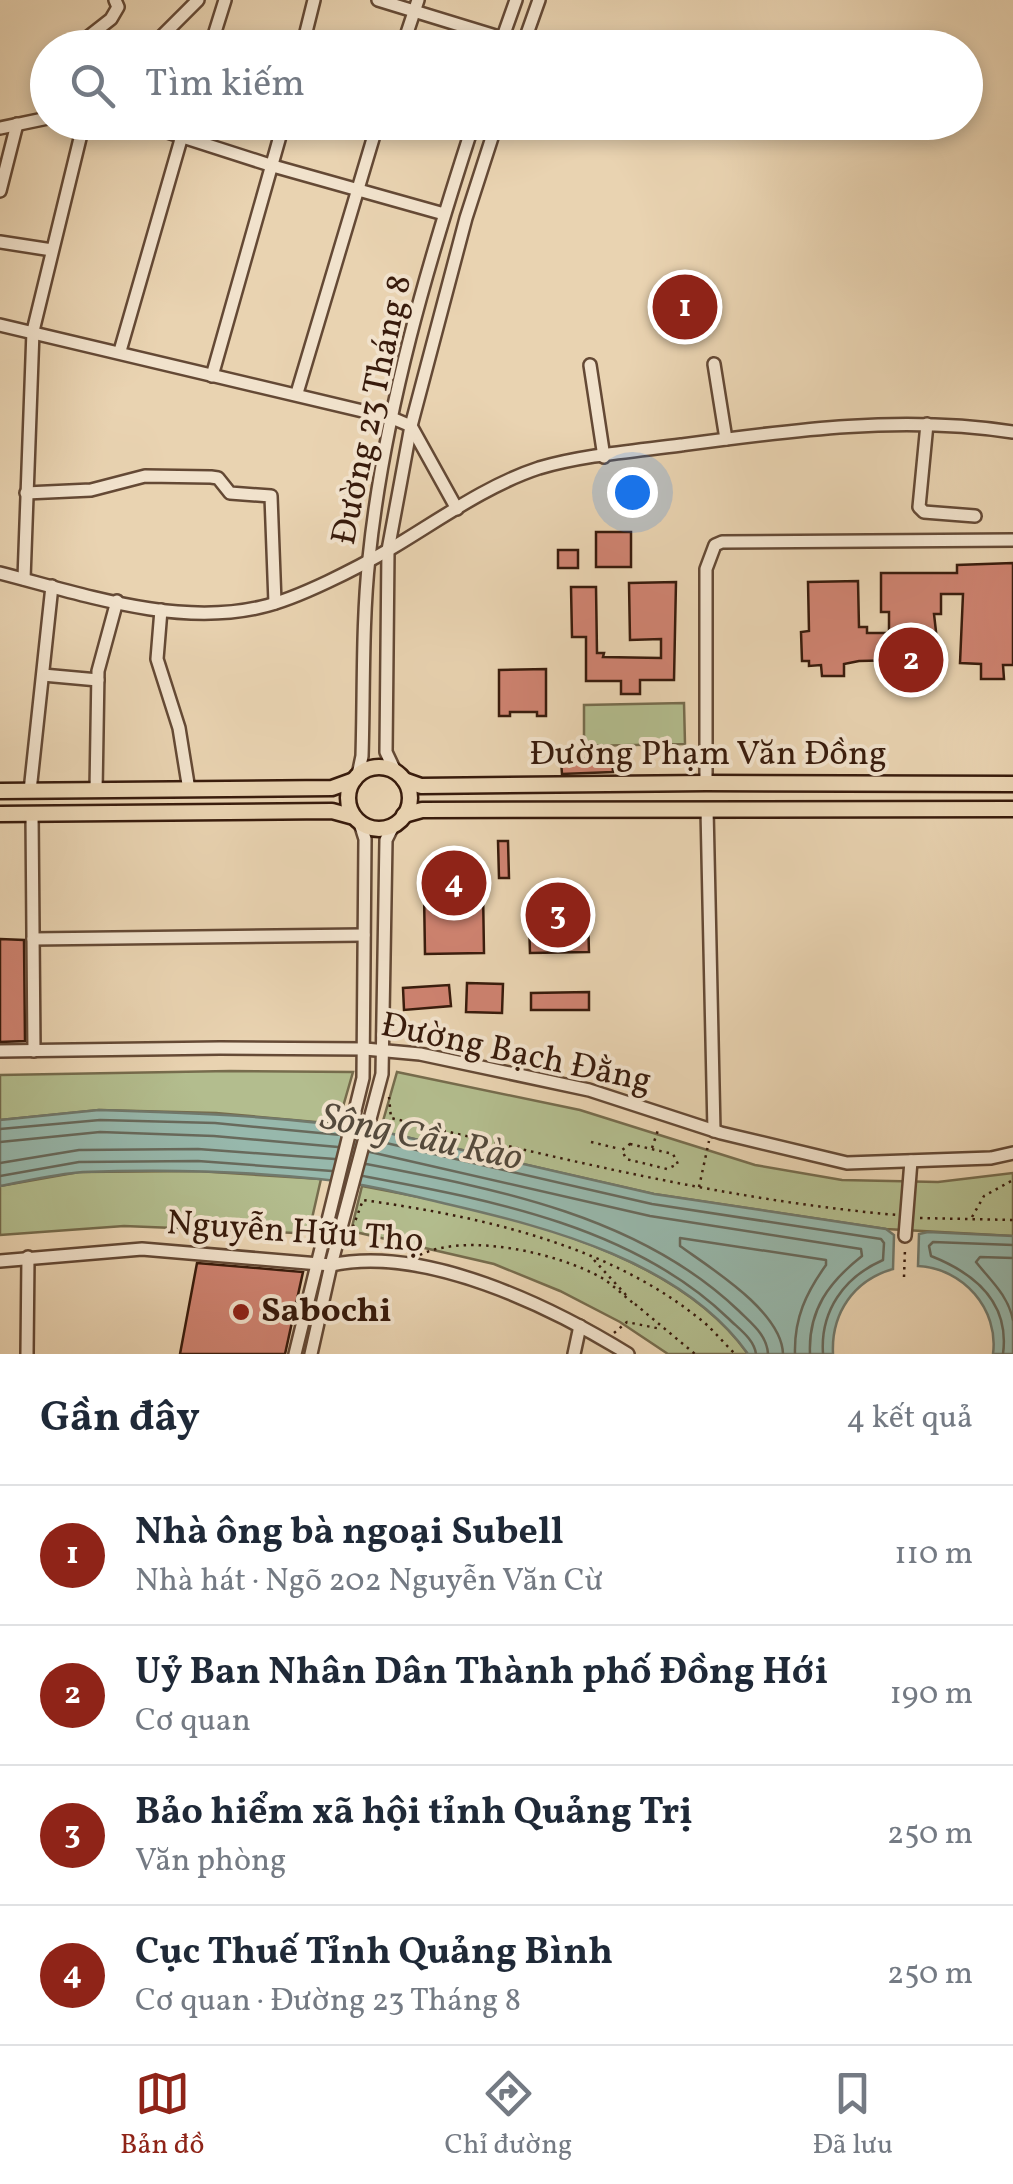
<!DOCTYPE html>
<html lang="vi">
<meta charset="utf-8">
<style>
body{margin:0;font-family:Vollkorn,serif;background:#f6f6f7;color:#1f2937}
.you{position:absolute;left:632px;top:492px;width:35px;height:35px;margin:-25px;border:8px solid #fff;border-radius:50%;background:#1a73e8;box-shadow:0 0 0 15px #1a73e833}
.badge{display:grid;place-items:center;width:65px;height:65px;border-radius:50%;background:#8f2418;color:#fff;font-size:32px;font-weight:700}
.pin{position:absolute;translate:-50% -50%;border:5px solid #fff;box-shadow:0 2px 10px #0006}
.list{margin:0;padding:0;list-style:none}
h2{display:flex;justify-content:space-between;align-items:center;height:130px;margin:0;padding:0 40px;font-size:42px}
h2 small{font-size:32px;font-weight:400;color:#747a83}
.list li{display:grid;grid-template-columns:65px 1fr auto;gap:30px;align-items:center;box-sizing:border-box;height:140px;padding:0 40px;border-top:2px solid #e0e1e3}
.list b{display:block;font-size:38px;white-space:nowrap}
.list p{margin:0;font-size:32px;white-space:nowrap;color:#747a83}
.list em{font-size:32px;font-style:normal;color:#747a83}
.icon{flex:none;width:55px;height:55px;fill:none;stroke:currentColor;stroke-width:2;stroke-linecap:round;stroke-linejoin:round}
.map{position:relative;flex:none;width:1013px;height:1354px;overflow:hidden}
.search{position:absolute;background:#fff;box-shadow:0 5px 15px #0003;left:30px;right:30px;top:30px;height:110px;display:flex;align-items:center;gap:25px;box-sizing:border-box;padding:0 35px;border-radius:55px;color:#747a83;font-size:38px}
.sheet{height:690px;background:#fff}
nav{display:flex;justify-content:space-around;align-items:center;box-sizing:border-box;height:140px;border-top:2px solid #e0e1e3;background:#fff;font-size:28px;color:#747a83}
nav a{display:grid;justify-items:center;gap:5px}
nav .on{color:#8f2418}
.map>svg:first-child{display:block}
.green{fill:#b3bd8e;stroke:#766c4d;stroke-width:2.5}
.water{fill:#97b8ac;stroke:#71796c;stroke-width:2.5}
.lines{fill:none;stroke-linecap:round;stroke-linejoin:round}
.shore{stroke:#686a5c;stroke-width:2.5}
.building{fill:#cf8371;stroke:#381b0c;stroke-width:2.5}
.minor-casing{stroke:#644935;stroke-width:16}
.major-casing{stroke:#381b0c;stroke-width:19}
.path{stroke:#381b0c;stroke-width:2.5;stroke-dasharray:2.5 5;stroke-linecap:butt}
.minor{stroke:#f1e2cc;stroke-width:11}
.major{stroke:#e9d3b1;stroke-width:14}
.poi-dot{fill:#8f2418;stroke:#f1e2cc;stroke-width:4}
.labels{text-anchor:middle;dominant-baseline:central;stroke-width:8;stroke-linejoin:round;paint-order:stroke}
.street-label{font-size:35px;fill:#381b0c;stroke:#f1e2cc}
.poi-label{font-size:35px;font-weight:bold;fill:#381b0c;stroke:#f1e2cc;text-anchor:start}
.water-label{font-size:38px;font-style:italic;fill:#544a3c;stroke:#f1e2cc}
</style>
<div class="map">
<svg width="1013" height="1354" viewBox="0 0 1013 1354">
<rect width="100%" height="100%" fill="#e9d3b1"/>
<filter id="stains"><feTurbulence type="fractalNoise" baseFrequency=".002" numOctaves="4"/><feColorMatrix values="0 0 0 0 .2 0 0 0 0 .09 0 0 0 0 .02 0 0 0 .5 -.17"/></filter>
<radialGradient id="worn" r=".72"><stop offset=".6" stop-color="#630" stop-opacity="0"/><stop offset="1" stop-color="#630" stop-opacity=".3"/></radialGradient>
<!-- green -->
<g class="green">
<path d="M684,703L685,744L584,746V705Z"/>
<path d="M230,1071L353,1072L338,1124L216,1113L99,1110L0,1120V1075Z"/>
<path d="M397,1072L580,1110L755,1165L842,1180L938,1182L1013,1173V1236L886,1229L654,1194L384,1132L383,1121Z"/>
<path d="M197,1171L321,1179L310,1227L296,1233L124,1226L0,1235V1186L79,1172Z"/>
<path d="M362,1186C485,1209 671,1245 748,1354H668L620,1322L560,1291L494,1264L351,1231Z"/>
</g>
<!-- water -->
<g class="water">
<path d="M99,1110C195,1113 289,1116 384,1132L654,1194L886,1229L894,1235L893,1269C854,1280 831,1313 833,1354H748C683,1262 550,1228 447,1204C405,1194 362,1183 319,1179C242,1171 161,1169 83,1172C55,1174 27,1181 0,1186V1120Z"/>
<path d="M928,1232L1013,1236V1354H993C999,1309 963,1268 918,1266L919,1234Z"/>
</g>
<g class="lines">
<!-- shore -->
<g class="shore">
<path d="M0,1129L100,1120L215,1123L341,1135"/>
<path d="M373,1140L652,1204L881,1239L884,1243L883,1260C844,1277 820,1311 823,1354"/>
<path d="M0,1142L100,1132L214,1136L338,1147"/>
<path d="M370,1152L650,1216L861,1249L862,1256C829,1282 808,1310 810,1354"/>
<path d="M0,1163L79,1150L198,1149L335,1159"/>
<path d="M366,1164C497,1189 640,1216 739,1311C752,1324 767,1335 768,1354"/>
<path d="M0,1176L79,1162L198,1161L332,1171"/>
<path d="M363,1176C490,1200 633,1226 729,1319C739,1329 754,1339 756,1354"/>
<path d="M1013,1258L980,1257L976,1262C990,1280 1008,1295 1013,1320"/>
<path d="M783,1354C782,1312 712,1269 680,1246V1238L826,1260V1265C806,1293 794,1318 795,1354"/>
<path d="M1003,1354C1010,1302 974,1273 931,1256L929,1246L933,1242L1013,1245"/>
</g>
</g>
<!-- building -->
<g class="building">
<rect x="596" y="532" width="35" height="35"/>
<rect x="558" y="550" width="20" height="18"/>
<path d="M1013,563V665H1003L1004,679H981V664L960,663L963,594H941V614H934L939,658H922V672H901V660L859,661L844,664V676H822L821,665L809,666V661H802L801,632L809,631L808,582L858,581L859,627H867V633H889V612H881V573H957V565Z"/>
<path d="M676,582L674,680H640V694H621V681H586V637H572L571,587H596L597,653H604L603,657L661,658V639L630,640L629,583Z"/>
<path d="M546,669V716H537V712H510V716H499V670Z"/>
<path d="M612,756L613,772L562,774L561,761Z"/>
<path d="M498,841H508L509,878H499Z"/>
<path d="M443,875H464V891L483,890L484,953L425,954L424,892L444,891Z"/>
<path d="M566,906L567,918H588L589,952L530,953L529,919H548V907Z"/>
<path d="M0,939L24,940L25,1041L0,1042Z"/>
<path d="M467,983L503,984L502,1013L466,1012Z"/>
<path d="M449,985L451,1006L404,1010L403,988Z"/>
<path d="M589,992V1010H531V993Z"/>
<path d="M197,1263L303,1272L285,1354H180Z"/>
</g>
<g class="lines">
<!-- minor casing -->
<g class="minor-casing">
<g id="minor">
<path d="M378,0L502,38"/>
<path d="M74,48L111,19L118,7L115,0"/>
<path d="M150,48L198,0"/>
<path d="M210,48L225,0"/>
<path d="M302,48L314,0"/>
<path d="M402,48L418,0"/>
<path d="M499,48L516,0"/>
<path d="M522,48L539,0"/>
<path d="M47,77L48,73"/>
<path d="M136,122L273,166L444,214"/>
<path d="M0,128L48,118"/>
<path d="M0,191L17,124"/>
<path d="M0,242L52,250"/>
<path d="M0,325L392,418L411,426L457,509"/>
<path d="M120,351L186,122"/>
<path d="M714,364L726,439"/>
<path d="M590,365L604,457"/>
<path d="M212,376L284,122"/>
<path d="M297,393L378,122"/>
<path d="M927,424L919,507L924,512L975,516"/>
<path d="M26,493L91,490L145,476L211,477L218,478L230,493L271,496L275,603"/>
<path d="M0,573C82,594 176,627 261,607C298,599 359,567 392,548C439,520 487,485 539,468C583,455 635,451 681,445C792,430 901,415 1013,432"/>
<path d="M24,579L33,331L84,122"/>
<path d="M161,610L157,659L179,728L189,790"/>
<path d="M43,675L98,680"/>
<path d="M395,771L386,752L388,550L399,491L411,426L466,218L497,122"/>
<path d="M358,775L362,756C364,691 362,623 369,558C384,411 428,263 474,122"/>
<path d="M706,783V569L715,545L722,542L1013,540"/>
<path d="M30,791L52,586"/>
<path d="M96,791L98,671L117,601"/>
<path d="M707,809L714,1131"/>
<path d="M32,814L34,1051"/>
<path d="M33,939L364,935"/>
<path d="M0,1051L220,1048L365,1049L420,1054L589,1090L721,1133L847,1163L991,1158L1013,1153"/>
<path d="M905,1236L911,1161"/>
<path d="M0,1261L142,1249L331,1265C425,1245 550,1306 628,1354"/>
<path d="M27,1354L28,1257"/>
<path d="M295,1354L363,1078L365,839L360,823"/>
<path d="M311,1354L331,1265L382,1074L386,840L394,824"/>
<path d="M574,1354L580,1326"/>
</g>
</g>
<!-- major casing -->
<g class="major-casing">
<g id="major">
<circle cx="379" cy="798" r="31"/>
<path d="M404,780L421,786L706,783L1013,784"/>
<path d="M0,791L332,788L354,780"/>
<path d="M0,814L332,811L354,817"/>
<path d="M404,815L422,810L1013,809"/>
</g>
</g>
<!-- path -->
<g class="path">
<path d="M389,1097L391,1118C558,1158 725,1200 897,1215"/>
<path d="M591,1142L620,1149"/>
<path d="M630,1144L673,1154L678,1164L667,1169L626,1159L622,1150Z"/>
<path d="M652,1148L659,1127"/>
<path d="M699,1187L709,1141"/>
<path d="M972,1217L984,1196L1013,1180"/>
<path d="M920,1218L1013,1220"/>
<path d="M353,1227L363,1200C477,1216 603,1243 696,1316C710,1326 722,1341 735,1354"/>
<path d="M420,1255C466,1232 558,1253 602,1278C613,1285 623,1295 633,1303"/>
<path d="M594,1260L626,1295"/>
<path d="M904,1277L905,1249"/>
<path d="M635,1304L695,1354"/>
<path d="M614,1333L627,1322L661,1329"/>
</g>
<!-- minor -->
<use href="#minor" class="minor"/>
<!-- major -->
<use href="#major" class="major"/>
</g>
<!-- markers -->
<circle class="poi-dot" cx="241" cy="1312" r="10"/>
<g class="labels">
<!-- street labels -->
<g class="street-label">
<text transform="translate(373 410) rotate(-78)">Đường 23 Tháng 8</text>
<text x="708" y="755">Đường Phạm Văn Đồng</text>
<text transform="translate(516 1054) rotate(12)">Đường Bạch Đằng</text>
<text transform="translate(295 1233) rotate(4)">Nguyễn Hữu Thọ</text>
</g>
<!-- poi labels -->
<g class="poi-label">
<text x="261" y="1312">Sabochi</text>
</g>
<!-- water labels -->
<g class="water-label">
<text transform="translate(421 1139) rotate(12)">Sông Cầu Rào</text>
</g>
</g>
<rect width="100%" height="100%" filter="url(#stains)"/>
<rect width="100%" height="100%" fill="url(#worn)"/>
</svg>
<div class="you"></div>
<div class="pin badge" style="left:685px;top:307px">1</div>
<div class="pin badge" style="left:911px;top:660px">2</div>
<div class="pin badge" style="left:558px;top:915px">3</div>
<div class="pin badge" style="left:454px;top:883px">4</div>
<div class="search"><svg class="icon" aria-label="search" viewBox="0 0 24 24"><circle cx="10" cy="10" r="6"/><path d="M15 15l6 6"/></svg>Tìm kiếm</div>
</div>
<section class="sheet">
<h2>Gần đây<small>4 kết quả</small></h2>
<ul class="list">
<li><span class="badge">1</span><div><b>Nhà ông bà ngoại Subell</b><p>Nhà hát · Ngõ 202 Nguyễn Văn Cừ</p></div><em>110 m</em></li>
<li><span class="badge">2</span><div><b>Uỷ Ban Nhân Dân Thành phố Đồng Hới</b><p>Cơ quan</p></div><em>190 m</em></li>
<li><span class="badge">3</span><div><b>Bảo hiểm xã hội tỉnh Quảng Trị</b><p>Văn phòng</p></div><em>250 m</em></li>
<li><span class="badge">4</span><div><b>Cục Thuế Tỉnh Quảng Bình</b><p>Cơ quan · Đường 23 Tháng 8</p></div><em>250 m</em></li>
</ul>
</section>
<nav>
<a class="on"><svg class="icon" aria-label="map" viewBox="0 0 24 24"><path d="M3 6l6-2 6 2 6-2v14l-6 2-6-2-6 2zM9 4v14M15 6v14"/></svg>Bản đồ</a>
<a><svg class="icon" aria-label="directions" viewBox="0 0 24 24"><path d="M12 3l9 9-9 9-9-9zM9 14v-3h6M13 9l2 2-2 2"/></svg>Chỉ đường</a>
<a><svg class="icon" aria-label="saved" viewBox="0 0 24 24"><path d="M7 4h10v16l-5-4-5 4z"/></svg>Đã lưu</a>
</nav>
